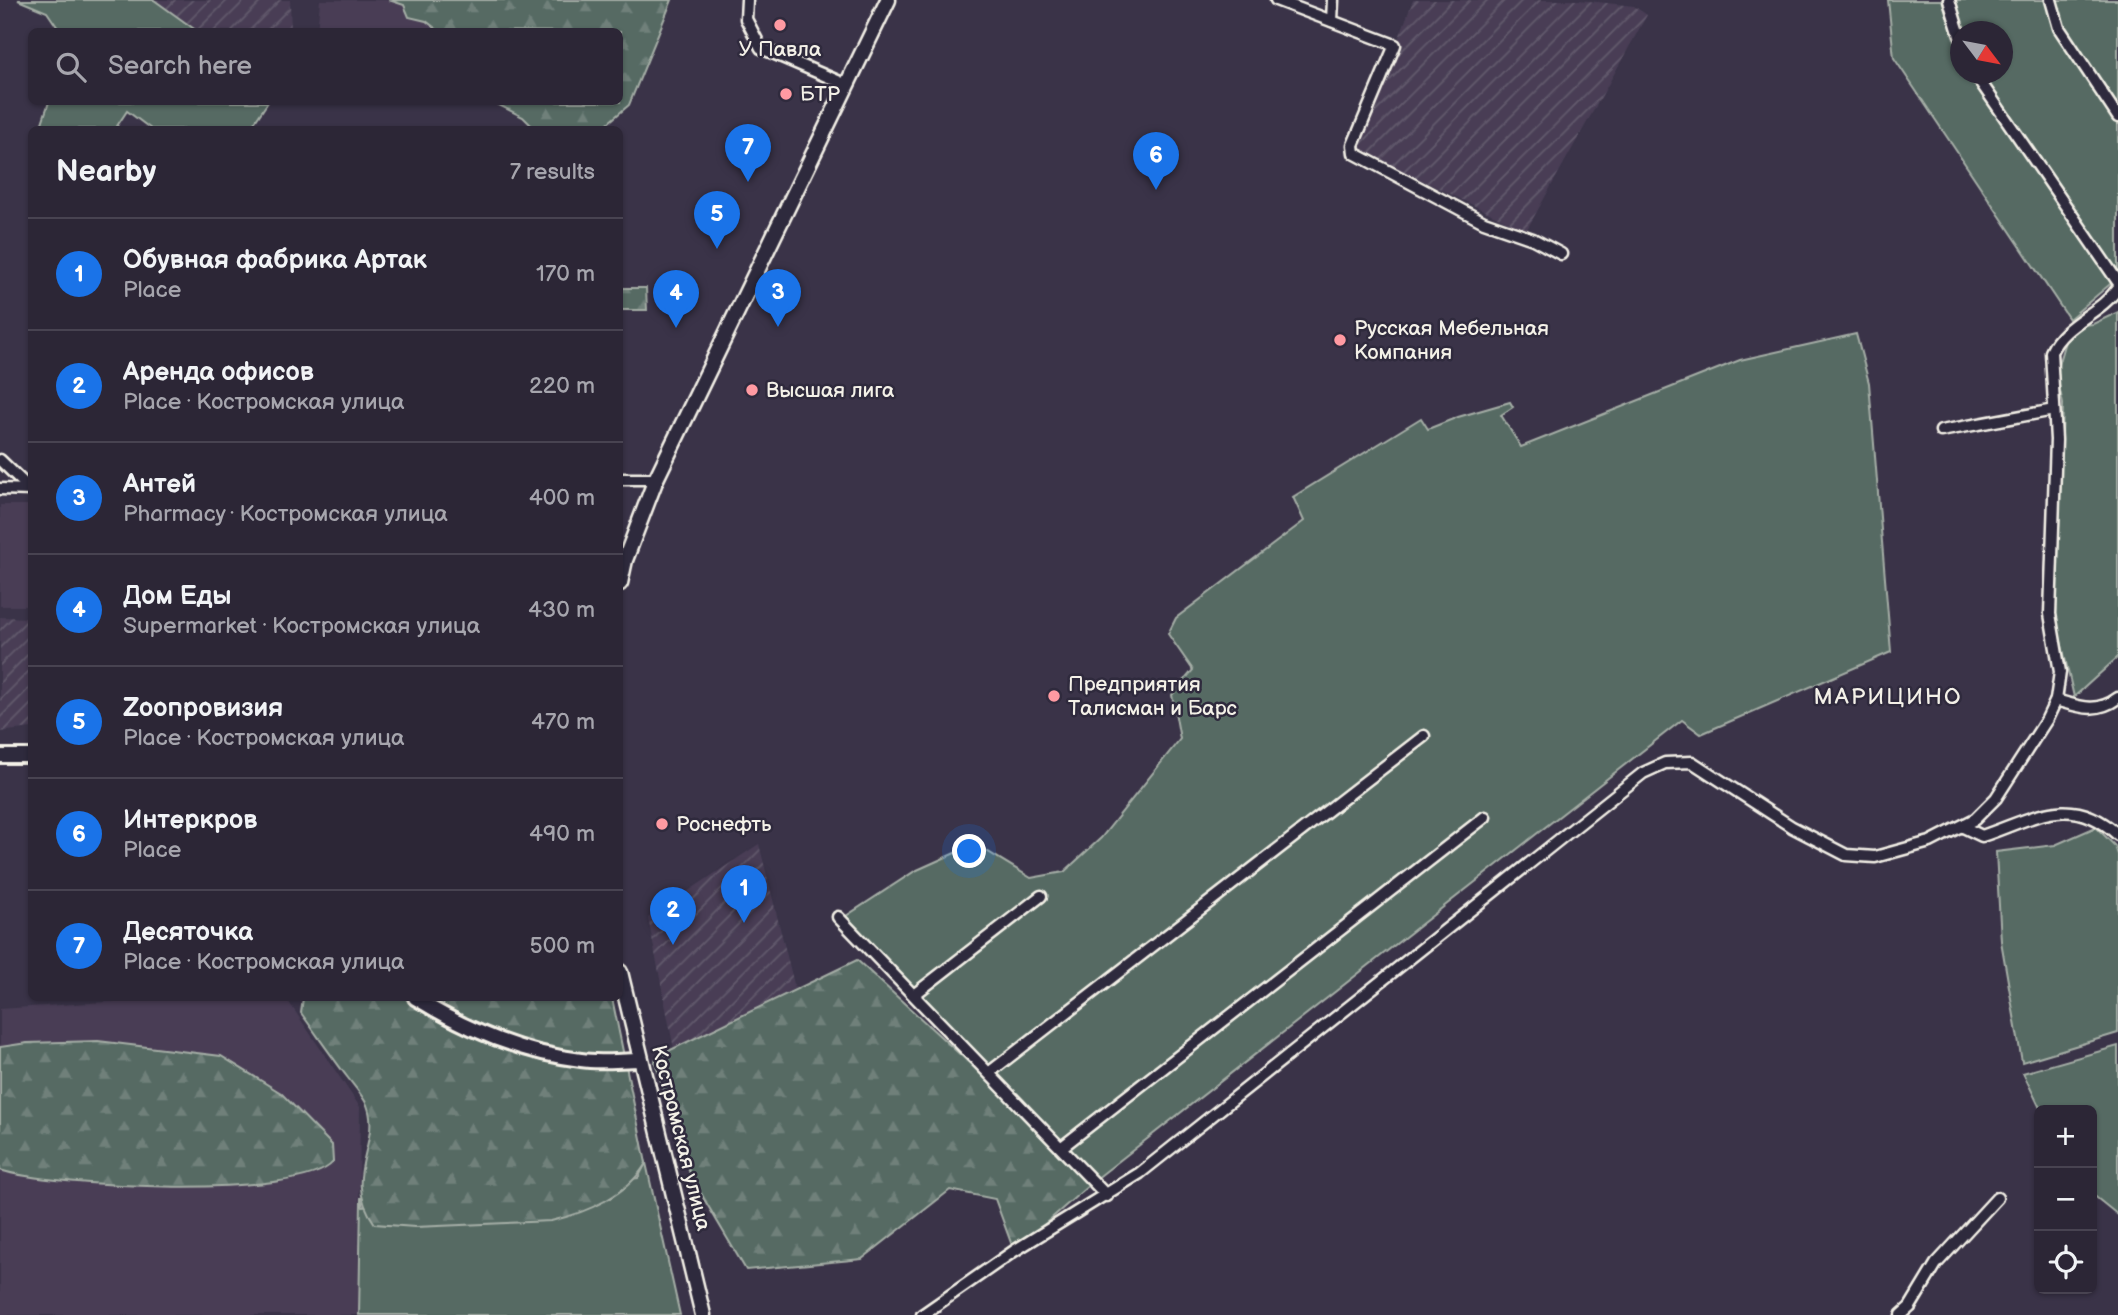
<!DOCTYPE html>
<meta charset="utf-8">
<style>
body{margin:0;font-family:"Balsamiq Sans",sans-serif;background:#342e3e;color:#f1f3f6}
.controls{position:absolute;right:21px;bottom:21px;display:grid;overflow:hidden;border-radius:10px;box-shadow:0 2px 5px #0004}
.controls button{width:63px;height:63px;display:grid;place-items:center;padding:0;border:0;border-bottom:2px solid #484351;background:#2c2636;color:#f1f3f6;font:35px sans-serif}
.compass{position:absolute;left:1950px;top:21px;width:63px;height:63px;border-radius:50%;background:#2c2636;box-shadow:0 2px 5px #0004;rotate:122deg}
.you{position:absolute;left:970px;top:852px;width:24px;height:24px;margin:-18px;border:5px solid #fff;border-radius:50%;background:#1a73e8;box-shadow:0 0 0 10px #1a73e833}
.badge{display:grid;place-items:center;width:46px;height:46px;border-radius:50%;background:#1a73e8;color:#fff;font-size:23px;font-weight:700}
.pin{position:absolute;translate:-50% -58px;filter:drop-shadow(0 2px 4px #0008)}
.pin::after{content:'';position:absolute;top:37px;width:24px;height:21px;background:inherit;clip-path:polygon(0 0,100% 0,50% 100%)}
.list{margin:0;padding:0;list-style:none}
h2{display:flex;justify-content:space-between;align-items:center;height:91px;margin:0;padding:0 28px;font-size:30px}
h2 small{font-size:23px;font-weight:400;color:#a6a5ad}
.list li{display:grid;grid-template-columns:46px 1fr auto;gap:21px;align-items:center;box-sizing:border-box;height:112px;padding:0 28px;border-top:2px solid #484351}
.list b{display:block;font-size:26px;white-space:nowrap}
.list p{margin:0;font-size:23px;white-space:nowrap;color:#a6a5ad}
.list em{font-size:23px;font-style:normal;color:#a6a5ad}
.icon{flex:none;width:38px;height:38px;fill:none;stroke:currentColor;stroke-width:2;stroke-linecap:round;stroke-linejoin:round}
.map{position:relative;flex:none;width:2118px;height:1315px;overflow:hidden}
.search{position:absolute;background:#2c2636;box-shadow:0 2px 5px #0004;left:28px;top:28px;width:595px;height:77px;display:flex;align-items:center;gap:18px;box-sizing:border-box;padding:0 24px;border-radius:10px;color:#a6a5ad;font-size:26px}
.panel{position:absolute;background:#2c2636;box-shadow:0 2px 5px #0004;left:28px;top:126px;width:595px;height:875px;border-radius:10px}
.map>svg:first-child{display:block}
.built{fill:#483e55}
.industrial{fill:url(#industrial-furrows)}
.green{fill:#566a64;stroke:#a5aea6;stroke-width:2;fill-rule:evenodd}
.forest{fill:url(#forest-firs);stroke:#a5aea6;stroke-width:2}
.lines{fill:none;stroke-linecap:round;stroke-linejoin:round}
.minor-casing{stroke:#f4f1e8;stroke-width:15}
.secondary-casing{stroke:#f4f1e8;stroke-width:18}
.primary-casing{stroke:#f4f1e8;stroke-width:19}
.minor{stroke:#2f2a3d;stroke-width:10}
.secondary{stroke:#2f2a3d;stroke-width:12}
.primary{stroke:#2f2a3d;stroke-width:14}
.poi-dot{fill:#ff9aa2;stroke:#2f2a3d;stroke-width:2.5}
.labels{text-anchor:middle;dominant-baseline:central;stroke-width:5;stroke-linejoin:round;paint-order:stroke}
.poi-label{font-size:21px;fill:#f4f1e8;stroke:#2f2a3d;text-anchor:start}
.street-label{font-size:21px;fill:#f4f1e8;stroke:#2f2a3d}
.neighbourhood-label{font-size:23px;letter-spacing:2px;fill:#f4f1e8;stroke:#2f2a3d}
</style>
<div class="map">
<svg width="2118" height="1315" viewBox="0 0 2118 1315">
<defs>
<pattern id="industrial-furrows" width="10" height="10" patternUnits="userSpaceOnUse" patternTransform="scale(1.75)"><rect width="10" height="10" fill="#483e55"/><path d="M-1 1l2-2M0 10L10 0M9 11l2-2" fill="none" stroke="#635a6d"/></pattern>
<pattern id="forest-firs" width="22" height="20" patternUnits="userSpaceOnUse" patternTransform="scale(1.75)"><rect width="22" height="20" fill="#566a64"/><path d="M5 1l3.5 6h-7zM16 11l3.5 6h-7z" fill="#6f807a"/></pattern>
</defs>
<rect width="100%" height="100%" fill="#3a3348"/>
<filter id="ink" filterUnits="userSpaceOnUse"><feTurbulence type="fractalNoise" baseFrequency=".0143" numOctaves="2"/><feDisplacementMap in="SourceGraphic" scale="14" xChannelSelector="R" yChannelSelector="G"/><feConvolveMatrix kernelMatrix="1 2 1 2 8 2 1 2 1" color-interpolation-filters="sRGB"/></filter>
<g filter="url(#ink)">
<!-- built -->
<g class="built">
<path d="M320,0H417L444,17L436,31L317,32Z"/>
<rect x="0" y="505" width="31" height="101"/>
<path d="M165,998H286L360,1107L358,1315H0V1009Z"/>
</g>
<!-- industrial -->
<g class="industrial">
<path d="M154,0H290L291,31H197Z"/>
<path d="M1413,0H1579L1634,6L1647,15L1526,231L1358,149Z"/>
<path d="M0,617L31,618L32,728L0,732Z"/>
<path d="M759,844L795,988L674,1049L648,918Z"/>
</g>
<!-- green -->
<g class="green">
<path d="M18,0H154L197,31H60L47,12Z"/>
<path d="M1888,0H2118V272L2115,280L2069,319L1894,58ZM1960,32H2002V74H1960Z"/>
<path d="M49,102H268L250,129H151L127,111L115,129H40Z"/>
<path d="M2118,312V657L2074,697L2056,620L2063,404L2056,372L2066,338L2082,325L2093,324Z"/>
<path d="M1856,334L1869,383L1891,652L1701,734L1682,720L1096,1179L840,920L915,871L975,844L1031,878L1064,872L1101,838L1180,739L1172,695L1193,670L1168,634L1176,618L1304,521L1293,497L1421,418L1428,429L1458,417L1510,402L1513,407L1501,415L1521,447L1740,360Z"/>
<path d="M2096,827L2115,846L2118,855V1033L2022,1062L2001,941L1996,852L2055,845Z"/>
<path d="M2118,1046V1215L2092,1194V1110H2041L2023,1073Z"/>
<path d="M646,1163L680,1315H359L361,1197L363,1207L638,1178Z"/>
</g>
<!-- forest -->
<g class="forest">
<path d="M389,0H672L629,105L608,123L609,129L536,130L523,117L493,102H620V32L439,31L426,21L409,17L404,5Z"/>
<path d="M620,288H646L647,310H620Z"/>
<path d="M857,960L1096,1179L1014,1251L995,1199L950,1190L862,1259L746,1270L691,1177L655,1062L656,1057Z"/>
<path d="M303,998H612L646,1163C628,1195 586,1213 551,1221L415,1227L375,1224C340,1175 382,1144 367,1105C363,1096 354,1086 348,1078C332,1057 317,1035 301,1013Z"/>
<path d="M98,1041L221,1056L281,1093L332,1145L333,1162C303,1200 49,1187 0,1170V1047L27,1043Z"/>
</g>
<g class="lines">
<!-- minor casing -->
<g class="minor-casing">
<g id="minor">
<path d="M747,0L746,19L761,48L847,85"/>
<path d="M1276,0L1395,45L1353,145L1354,153L1484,222L1533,239L1561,254"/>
<path d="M1949,0L1960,36"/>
<path d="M2051,0L2059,28L2118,117"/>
<path d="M1332,21L1333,0"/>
<path d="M1975,74L2118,282"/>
<path d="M1941,431L2054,410"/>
<path d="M0,460L31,490"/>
<path d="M620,479H656"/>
<path d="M0,489L31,490"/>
<path d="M2056,700C2080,707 2096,714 2118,698"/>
<path d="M1963,827L1982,836C2033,819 2071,791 2118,835"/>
<path d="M838,917L1107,1196"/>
<path d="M915,994L1041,896"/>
<path d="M990,1072L1424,736"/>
<path d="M1062,1147L1485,817"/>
<path d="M922,1315L1014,1251L1140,1173L1643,773L1665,763L1692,762L1792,827L1846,855L1875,857L1930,842L1975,819L1996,798L2047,719L2056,700L2060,672L2050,614L2056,440L2051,352C2064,323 2100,314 2118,288"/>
<path d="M1901,1315L1910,1307L1936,1264L1997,1198"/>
</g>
</g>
<!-- secondary casing -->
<g class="secondary-casing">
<g id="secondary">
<path d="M0,756H32"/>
<path d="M415,998C465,1029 522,1053 581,1060C600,1063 621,1060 640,1060"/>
</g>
</g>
<!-- primary casing -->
<g class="primary-casing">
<g id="primary">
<path d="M620,583L625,560L656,479L888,0"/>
<path d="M620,972L703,1315"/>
</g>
</g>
<!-- minor -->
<use href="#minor" class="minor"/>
<!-- secondary -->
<use href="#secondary" class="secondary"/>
<!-- primary -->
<use href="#primary" class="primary"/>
</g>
</g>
<!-- markers -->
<g class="poi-dot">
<circle cx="780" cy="25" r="7"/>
<circle cx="786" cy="94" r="7"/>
<circle cx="1340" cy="340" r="7"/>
<circle cx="752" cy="390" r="7"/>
<circle cx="1054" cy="696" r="7"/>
<circle cx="662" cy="824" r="7"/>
</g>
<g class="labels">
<!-- poi labels -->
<g class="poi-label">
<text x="780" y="49" text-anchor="middle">У Павла</text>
<text x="800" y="94">БТР</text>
<text x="1354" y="328">Русская Мебельная<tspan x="1354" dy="24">Компания</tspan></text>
<text x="766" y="390">Высшая лига</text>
<text x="1068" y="684">Предприятия<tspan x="1068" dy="24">Талисман и Барс</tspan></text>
<text x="676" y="824">Роснефть</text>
</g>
<!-- street labels -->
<g class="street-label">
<text transform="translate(681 1138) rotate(76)">Костромская улица</text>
</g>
<!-- neighbourhood labels -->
<g class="neighbourhood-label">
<text x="1888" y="697">МАРИЦИНО</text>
</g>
</g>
</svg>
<div class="controls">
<button>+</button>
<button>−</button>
<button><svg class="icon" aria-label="locate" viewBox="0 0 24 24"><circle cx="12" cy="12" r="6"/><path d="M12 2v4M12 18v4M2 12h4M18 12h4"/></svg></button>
</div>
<svg class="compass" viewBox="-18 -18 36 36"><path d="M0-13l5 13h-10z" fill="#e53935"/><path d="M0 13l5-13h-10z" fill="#a6a5ad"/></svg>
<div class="you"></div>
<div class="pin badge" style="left:744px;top:923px">1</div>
<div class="pin badge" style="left:673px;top:945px">2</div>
<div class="pin badge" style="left:778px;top:327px">3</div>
<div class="pin badge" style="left:676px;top:328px">4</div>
<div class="pin badge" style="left:717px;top:249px">5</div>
<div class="pin badge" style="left:1156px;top:190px">6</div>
<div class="pin badge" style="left:748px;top:182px">7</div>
<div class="search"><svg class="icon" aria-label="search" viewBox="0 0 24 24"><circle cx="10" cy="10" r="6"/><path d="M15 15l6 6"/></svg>Search here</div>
<section class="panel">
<h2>Nearby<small>7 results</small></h2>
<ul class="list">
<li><span class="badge">1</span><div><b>Обувная фабрика Артак</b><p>Place</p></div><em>170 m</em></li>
<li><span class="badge">2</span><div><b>Аренда офисов</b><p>Place · Костромская улица</p></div><em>220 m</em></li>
<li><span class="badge">3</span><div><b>Антей</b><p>Pharmacy · Костромская улица</p></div><em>400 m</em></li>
<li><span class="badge">4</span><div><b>Дом Еды</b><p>Supermarket · Костромская улица</p></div><em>430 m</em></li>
<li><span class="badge">5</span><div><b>Zоопровизия</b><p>Place · Костромская улица</p></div><em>470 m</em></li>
<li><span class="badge">6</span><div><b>Интеркров</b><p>Place</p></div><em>490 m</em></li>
<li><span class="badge">7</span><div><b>Десяточка</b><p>Place · Костромская улица</p></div><em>500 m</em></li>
</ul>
</section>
</div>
